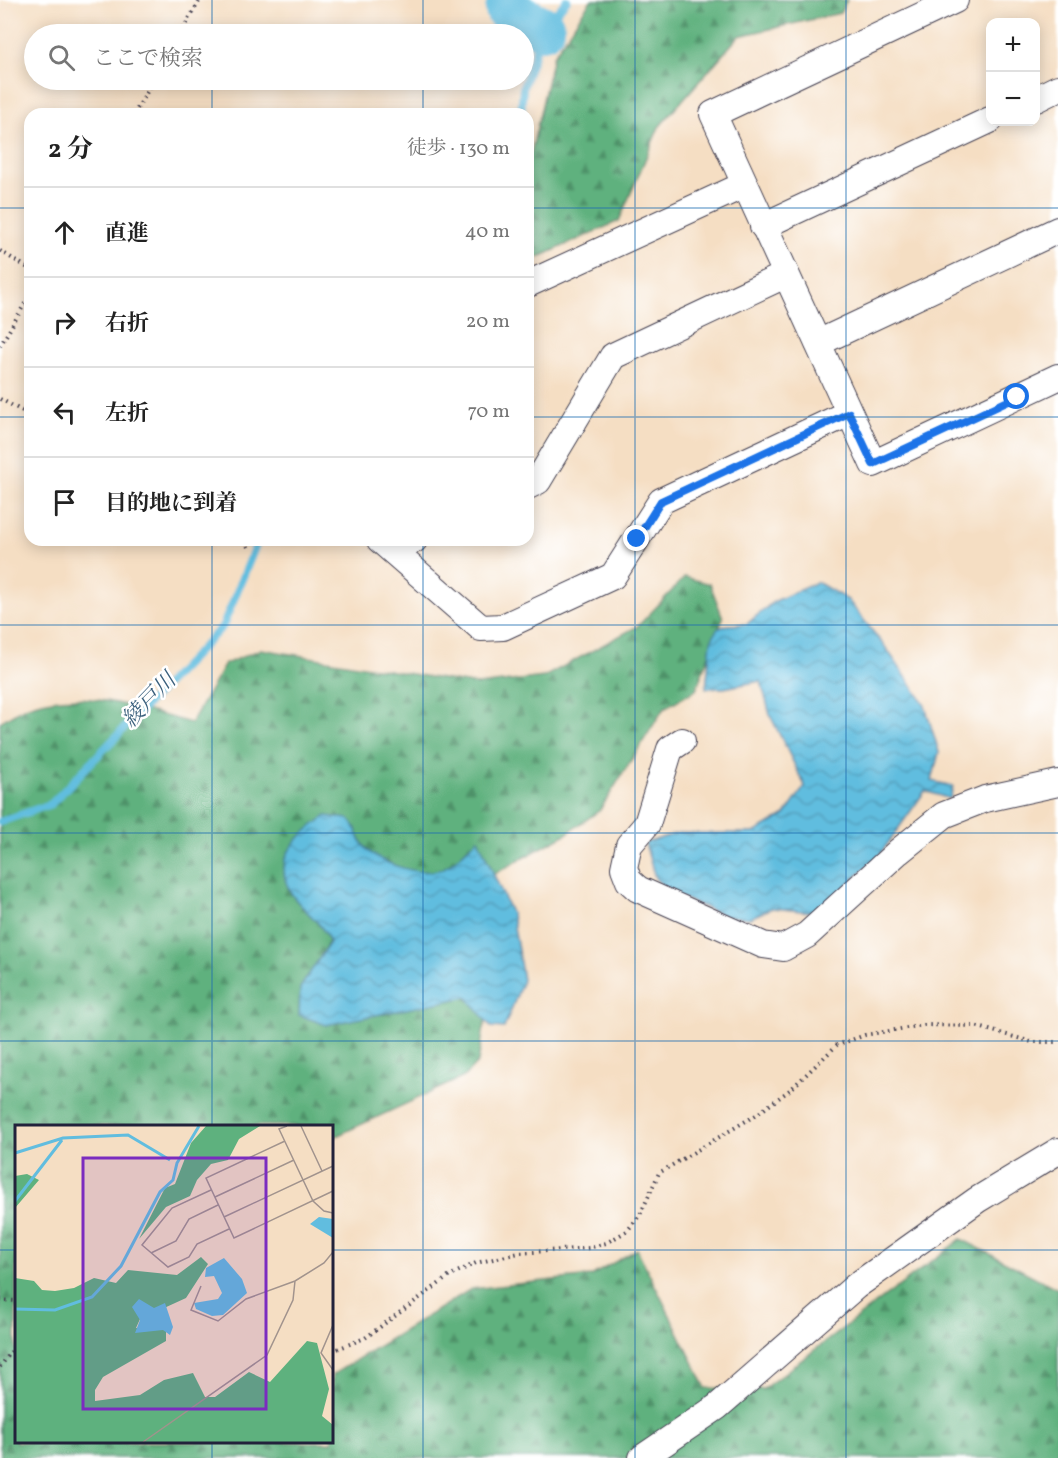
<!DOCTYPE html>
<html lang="ja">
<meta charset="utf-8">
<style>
body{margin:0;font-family:Vollkorn,"Noto Serif JP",serif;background:#f2f2f2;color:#222}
.controls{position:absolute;right:18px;top:18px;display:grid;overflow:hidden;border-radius:12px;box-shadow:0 3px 15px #0003}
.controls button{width:54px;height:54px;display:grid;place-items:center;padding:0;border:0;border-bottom:2px solid #e0e0e0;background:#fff;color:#222;font:30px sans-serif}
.stop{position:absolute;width:18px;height:18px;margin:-14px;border:4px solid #1a73e8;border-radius:50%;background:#fff}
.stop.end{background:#1a73e8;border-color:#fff;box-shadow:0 2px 6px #0008}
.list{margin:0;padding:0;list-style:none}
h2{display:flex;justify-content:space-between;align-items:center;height:78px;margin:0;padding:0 24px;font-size:26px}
h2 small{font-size:20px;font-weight:400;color:#767676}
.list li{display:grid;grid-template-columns:39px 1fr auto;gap:18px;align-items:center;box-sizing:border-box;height:90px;padding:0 24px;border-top:2px solid #e0e0e0}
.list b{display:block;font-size:22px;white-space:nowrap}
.list em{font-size:20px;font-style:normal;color:#767676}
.icon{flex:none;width:33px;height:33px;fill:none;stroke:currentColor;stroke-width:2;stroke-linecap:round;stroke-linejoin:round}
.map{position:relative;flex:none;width:1058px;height:1458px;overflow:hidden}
.search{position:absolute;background:#fff;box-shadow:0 3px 15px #0003;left:24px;top:24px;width:510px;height:66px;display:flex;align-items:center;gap:15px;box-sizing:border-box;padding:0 21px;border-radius:33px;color:#767676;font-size:22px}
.panel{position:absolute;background:#fff;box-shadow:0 3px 15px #0003;left:24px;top:108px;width:510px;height:438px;border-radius:18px}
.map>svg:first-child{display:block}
.forest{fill:url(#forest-firs);stroke:#406a5c;stroke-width:1.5}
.water{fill:url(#water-waves);stroke:#42708d;stroke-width:1.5}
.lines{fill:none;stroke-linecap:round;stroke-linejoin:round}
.stream{stroke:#61bddf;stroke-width:8}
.river{stroke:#61bddf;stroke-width:44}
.minor-casing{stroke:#423e4f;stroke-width:28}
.path{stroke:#423e4f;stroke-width:4;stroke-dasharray:1.5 4.5;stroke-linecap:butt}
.minor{stroke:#fff;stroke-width:26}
.route{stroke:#1a73e8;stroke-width:8}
.grid{fill:none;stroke:#1f6fb2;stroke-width:1.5;stroke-opacity:0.55}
.labels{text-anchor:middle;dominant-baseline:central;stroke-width:5;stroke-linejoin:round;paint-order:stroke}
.water-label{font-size:22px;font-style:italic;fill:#3b607d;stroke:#fff}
.inset-river{fill:none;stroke:#61bddf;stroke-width:3}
.inset-road{fill:none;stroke:#a1938d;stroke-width:1.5}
.view{fill:#7b2cbf;fill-opacity:0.15;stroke:#7b2cbf;stroke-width:3}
.inset-edge{fill:none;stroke:#22223b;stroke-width:3}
</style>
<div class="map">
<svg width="1058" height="1458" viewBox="0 0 1058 1458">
<defs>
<pattern id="forest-firs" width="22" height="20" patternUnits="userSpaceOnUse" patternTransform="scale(1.5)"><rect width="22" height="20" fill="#5eb17e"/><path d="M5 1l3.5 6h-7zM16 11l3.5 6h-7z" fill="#4d9068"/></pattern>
<pattern id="water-waves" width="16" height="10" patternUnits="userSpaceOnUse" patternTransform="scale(1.5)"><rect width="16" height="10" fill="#61bddf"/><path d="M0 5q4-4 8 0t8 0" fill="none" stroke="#5099b6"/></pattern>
</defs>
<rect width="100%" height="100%" fill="#fff"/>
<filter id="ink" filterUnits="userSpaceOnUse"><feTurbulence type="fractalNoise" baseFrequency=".0167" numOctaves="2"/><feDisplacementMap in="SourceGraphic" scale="12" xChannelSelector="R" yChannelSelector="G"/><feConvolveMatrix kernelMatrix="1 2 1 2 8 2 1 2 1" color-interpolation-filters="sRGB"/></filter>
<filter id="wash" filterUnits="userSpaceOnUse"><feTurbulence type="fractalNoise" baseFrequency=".008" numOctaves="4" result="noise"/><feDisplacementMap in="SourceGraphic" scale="24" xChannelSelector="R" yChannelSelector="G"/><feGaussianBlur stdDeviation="1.35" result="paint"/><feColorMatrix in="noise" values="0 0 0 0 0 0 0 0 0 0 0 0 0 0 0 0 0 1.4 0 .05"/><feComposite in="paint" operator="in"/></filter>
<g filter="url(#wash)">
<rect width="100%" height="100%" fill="#f5dec3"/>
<!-- forest -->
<g class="forest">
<path d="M591,0H847L840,13L739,36L659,127L619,221L528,262V155L531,153L553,56Z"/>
<path d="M685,577L710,584L723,618L696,690L664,708L600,810L566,834L480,882L332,935L307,986L478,990L487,1011L478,1062L464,1077L332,1138V1126H16V1442H332V1375L471,1289L591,1276L637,1249L706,1388L763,1389L961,1239L1058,1289V1458H0V722C9,717 18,710 28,706C83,686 138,709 191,723L225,664L261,649L478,685L544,677L638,626Z"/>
</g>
<!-- water -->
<g class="water">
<path d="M817,582L848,600L886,648L924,703L939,752L932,781L953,786L950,799L925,791L881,853L843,889L811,912L772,908L750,918L725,916L669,892L655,878L645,843L678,833H754L785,815L805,786L770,715L761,681L724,688H706L711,641L717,629L727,625L747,624L773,602Z"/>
<path d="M326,816L349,819C359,830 356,833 362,843C374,862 416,876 438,870C451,867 467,848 478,839L512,915L523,980L504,1028L491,1027L467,997L326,1025L299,1015L300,988L330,942C321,919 296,907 288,887C273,854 303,832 326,816Z"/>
</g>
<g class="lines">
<!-- stream -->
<g class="stream">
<path d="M491,0L507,10"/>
<path d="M521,114L523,87L543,28L567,0"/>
<path d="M0,822L51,804L223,626L258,540"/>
</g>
<!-- river -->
<path class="river" d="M507,10L543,28"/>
</g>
</g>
<g filter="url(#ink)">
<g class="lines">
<!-- minor casing -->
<g class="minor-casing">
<g id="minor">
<path d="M955,0L713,114L873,464L1058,377"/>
<path d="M1036,99L1058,88"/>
<path d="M763,226L990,120"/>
<path d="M528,284L744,185"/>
<path d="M818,343L1058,230"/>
<path d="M528,486L538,481L613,356L785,275"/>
<path d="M380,540L481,628L503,627L613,576L661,501L849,413"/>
<path d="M392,550L414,540"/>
<path d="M682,741L670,749L647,824L629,845L624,868L629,881L638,889L763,945L783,948L807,935L898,852L944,815L985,799L1058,783"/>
<path d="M642,1458L717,1407L856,1286L977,1200L1058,1151"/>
</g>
</g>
<!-- path -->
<g class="path">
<path d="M180,34L200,0"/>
<path d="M134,114L154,80"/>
<path d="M0,251L30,269"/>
<path d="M0,346L30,295"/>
<path d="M0,399L30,415"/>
<path d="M246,540L249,551"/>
<path d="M0,1300L16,1301"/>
<path d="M332,1351L365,1338L451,1275L476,1263L519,1253L589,1248L606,1243L627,1231L640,1215L659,1173L756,1115L791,1089L837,1045L865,1035L924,1025L975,1026L1032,1042H1058"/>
<path d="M0,1367L16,1345"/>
</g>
<!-- minor -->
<use href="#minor" class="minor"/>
</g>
</g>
<g class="lines" filter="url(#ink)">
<!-- route -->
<path class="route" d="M637,539L661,501L849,413L873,464L1017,397"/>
</g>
<!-- grid -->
<path class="grid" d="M212,0V34M423,0V34M635,0V1458M846,0V1458M212,80V114M423,80V114M0,208H30M528,208H1058M0,417H30M528,417H1058M212,540V1126M423,540V1458M0,625H1058M0,833H1058M0,1041H1058M0,1250H16M332,1250H1058M212,1442V1458"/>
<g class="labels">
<!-- water labels -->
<g class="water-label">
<text transform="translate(150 701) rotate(-46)">綾戸川</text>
</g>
</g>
<!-- overview -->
<g transform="translate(15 1125)">
<rect width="318" height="318" fill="#f5dec3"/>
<path d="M191,1H245L224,14L213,35L196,39L182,55L175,71L151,82L124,114L150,63L160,59L176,18ZM12,49L24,55L0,83V51ZM186,132L193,139L171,173L125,194L121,203L151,204V216L88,252L80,265V276L125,270L149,255L178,248L190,272H200L234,247L255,257L292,216L302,218L314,264L307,291L318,300V317H0V153L19,156L27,165L40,166L59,163L79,153L101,158L113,145L162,150Z" fill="#5eb17e"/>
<path d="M304,92L318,94V113L295,99ZM209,133L227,154L232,168L208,190L197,191L181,184L179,178L203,174L207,168L199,151L190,152L191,143ZM124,174L139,183L150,178L158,202L155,210L148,205L120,208L125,195L117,182Z" fill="#61bddf"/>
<path class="inset-river" d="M0,28L48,13L113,10L155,35M0,76L47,15M0,184L40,185L77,172L106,141L145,67L158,55L162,38L184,1"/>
<path class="inset-road" d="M272,1L264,4L298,76L309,86L318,88M286,1L307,46M270,16L191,53L219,113L318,66M196,65L157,83L127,120L153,142L174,132L182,119L214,104M200,72L279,35M209,92L318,41M136,128L161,116L174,94L203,80M186,161L176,185L203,196L231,174L280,156L309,138L318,127M318,200L306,228L318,245M128,317L252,230L278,175L280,156"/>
<path class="view" d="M68,33H251V284H68Z"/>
<rect width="318" height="318" class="inset-edge"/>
</g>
</svg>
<div class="controls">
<button>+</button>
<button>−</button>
</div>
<div class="stop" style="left:1017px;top:397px"></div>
<div class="stop end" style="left:637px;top:539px"></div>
<div class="search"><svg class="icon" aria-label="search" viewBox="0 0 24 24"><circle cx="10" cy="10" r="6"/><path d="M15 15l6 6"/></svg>ここで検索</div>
<section class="panel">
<h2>2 分<small>徒歩 · 130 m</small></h2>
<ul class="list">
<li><svg class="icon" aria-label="ahead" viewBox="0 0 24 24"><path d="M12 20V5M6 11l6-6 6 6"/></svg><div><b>直進</b></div><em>40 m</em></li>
<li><svg class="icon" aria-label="right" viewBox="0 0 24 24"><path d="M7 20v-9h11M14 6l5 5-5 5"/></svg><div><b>右折</b></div><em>20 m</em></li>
<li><svg class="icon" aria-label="left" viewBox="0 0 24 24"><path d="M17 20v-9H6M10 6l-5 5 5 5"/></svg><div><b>左折</b></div><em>70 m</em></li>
<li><svg class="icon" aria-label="arrive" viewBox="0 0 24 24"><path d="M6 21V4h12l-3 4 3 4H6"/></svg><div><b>目的地に到着</b></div></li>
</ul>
</section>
</div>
